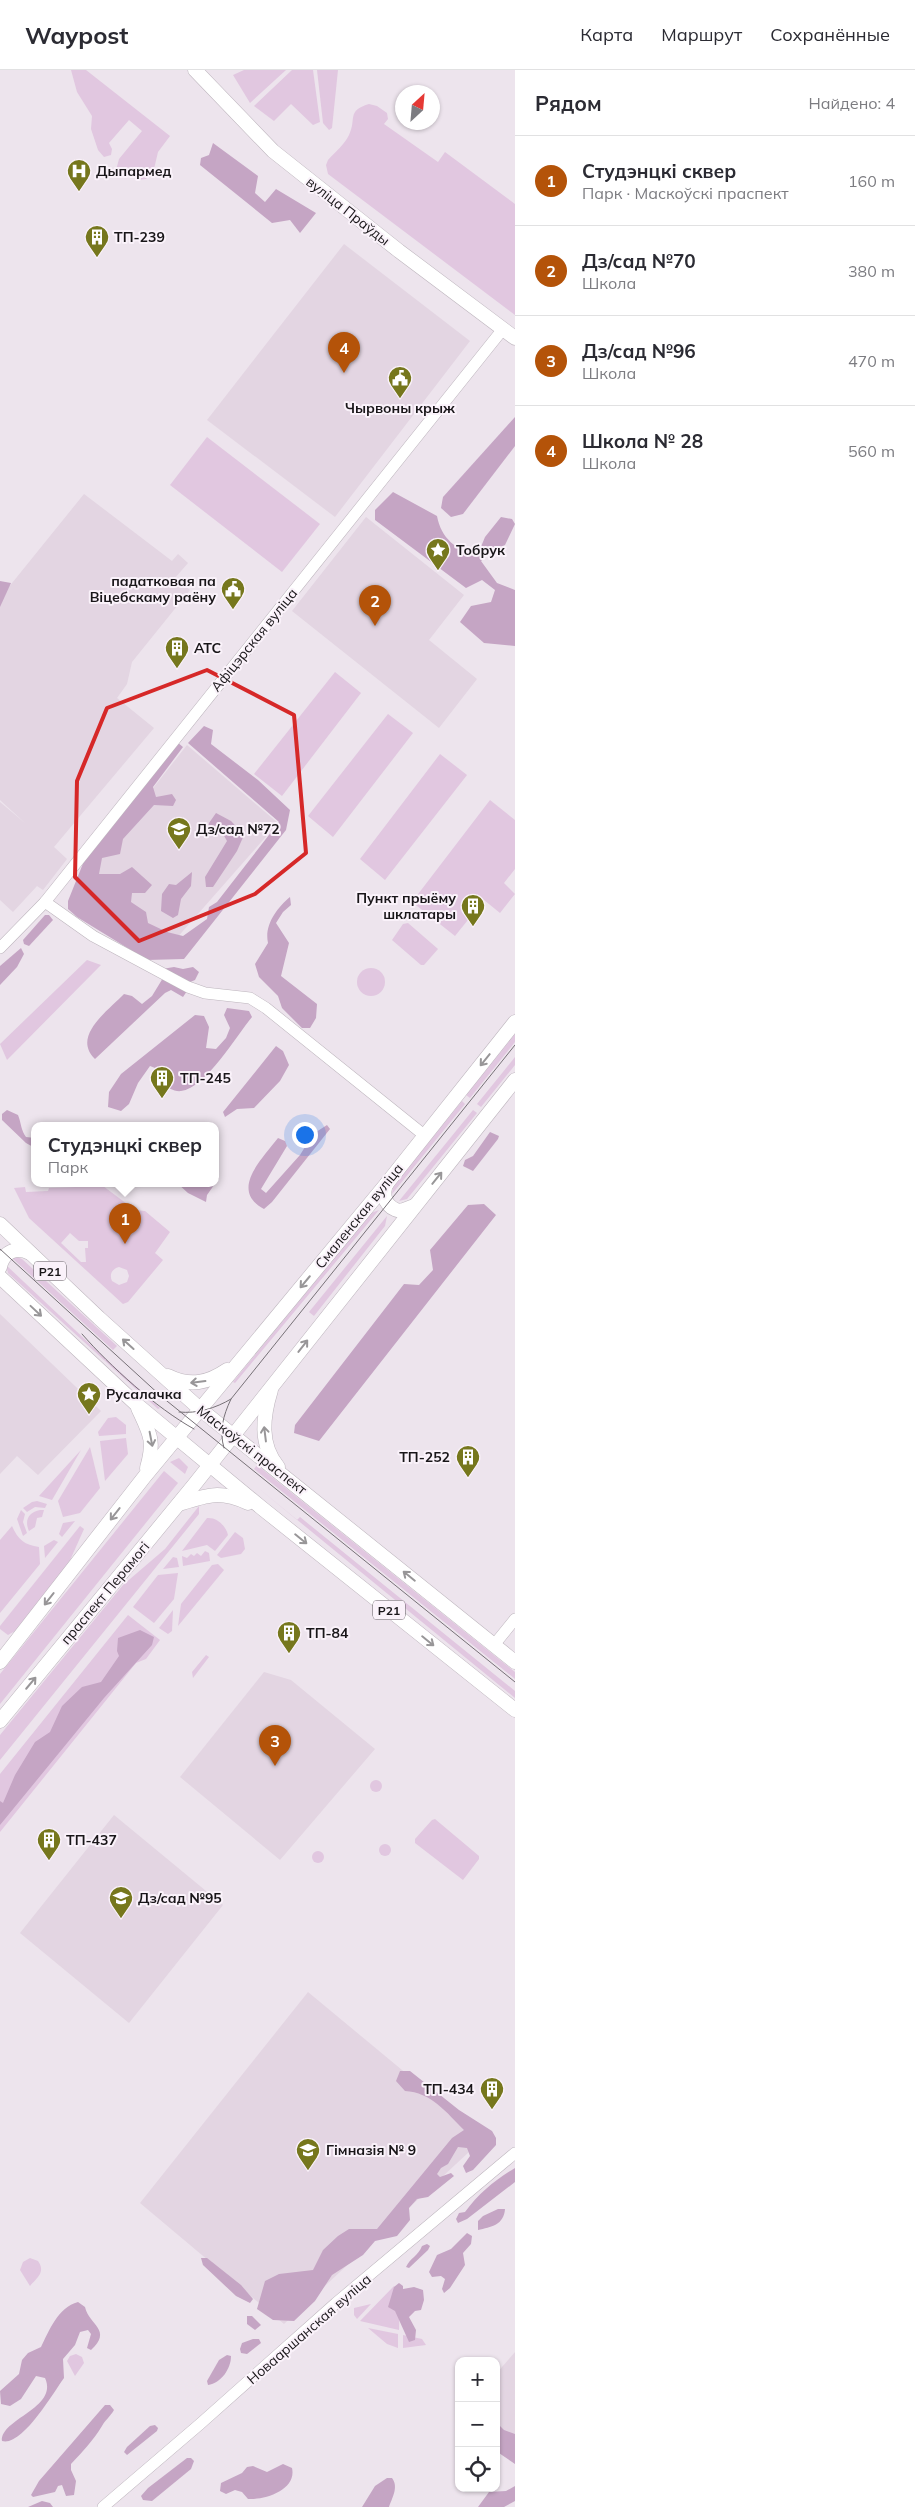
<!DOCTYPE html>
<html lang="ru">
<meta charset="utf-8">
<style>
body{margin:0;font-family:Mulish,sans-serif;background:#f2f2f3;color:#2b2b33}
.controls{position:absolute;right:15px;bottom:15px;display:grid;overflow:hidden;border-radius:10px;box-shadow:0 1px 4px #0004}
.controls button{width:45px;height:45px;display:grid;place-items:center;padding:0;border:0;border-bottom:1px solid #e1e1e2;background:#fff;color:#2b2b33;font:25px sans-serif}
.compass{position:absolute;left:395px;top:15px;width:45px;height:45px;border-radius:50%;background:#fff;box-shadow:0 1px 4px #0004;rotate:26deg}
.you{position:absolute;left:304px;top:1064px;width:18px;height:18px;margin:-12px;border:4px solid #fff;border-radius:50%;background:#1a73e8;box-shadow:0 0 0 8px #1a73e833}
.badge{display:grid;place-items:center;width:32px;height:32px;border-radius:50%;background:#b45309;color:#fff;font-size:16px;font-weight:700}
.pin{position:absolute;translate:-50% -41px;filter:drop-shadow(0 1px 2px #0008)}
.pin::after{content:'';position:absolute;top:26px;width:18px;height:15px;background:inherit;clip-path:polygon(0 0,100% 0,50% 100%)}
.popup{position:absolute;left:31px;top:1052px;width:188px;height:65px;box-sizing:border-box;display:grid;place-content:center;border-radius:10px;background:#fff;filter:drop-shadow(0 1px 4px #0005);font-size:16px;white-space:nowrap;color:#7c7c81}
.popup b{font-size:19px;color:#2b2b33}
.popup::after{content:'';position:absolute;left:50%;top:100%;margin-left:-10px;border:10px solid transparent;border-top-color:#fff}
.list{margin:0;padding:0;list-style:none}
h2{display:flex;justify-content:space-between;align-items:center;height:65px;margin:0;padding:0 20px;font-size:21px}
h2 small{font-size:16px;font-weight:400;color:#7c7c81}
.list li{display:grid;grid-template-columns:32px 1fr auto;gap:15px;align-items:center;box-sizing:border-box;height:90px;padding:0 20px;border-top:1px solid #e1e1e2}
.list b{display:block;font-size:19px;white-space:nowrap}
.list p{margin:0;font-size:16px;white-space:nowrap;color:#7c7c81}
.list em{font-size:16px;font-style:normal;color:#7c7c81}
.icon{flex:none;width:28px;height:28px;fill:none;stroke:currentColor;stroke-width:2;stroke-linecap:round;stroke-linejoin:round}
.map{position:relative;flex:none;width:515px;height:2437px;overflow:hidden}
header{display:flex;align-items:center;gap:30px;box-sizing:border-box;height:70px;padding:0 25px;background:#fff;border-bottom:1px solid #e1e1e2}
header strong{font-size:24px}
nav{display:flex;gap:28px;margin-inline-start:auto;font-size:18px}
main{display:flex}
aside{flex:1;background:#fff}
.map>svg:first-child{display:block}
.built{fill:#e3d5e2}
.green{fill:#e1c7e0;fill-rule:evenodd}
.forest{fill:#c5a5c4}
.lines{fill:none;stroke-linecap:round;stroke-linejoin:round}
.minor-casing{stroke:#bdb5bd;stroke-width:12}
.major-casing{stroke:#bdb5bd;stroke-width:15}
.minor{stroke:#fff;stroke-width:11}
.major{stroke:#fff;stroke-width:14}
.tram{stroke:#777177;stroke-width:1}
.oneway{stroke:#989698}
.marked{fill:none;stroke:#d62828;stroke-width:4;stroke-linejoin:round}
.labels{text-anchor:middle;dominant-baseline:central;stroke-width:4;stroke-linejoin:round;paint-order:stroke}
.shield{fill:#faf2fa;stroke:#5c585c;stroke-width:1}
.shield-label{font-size:12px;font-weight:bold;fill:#191619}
.poi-label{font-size:14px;font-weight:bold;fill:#191619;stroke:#faf2fa;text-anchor:start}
.street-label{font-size:14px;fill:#191619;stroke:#faf2fa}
</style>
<header>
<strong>Waypost</strong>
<nav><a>Карта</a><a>Маршрут</a><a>Сохранённые</a></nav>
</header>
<main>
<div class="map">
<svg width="515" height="2437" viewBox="0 0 515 2437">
<rect width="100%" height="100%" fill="#ede4ed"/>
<!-- built -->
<g class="built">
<path d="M344,174L470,271L335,447L207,350Z"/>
<path d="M84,424L172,491L178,484L188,493L175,508L190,520L132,592L127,614L117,628L154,658L54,777L67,789L43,820L37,816L13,842L0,830V732L25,753L0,730V532L4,523Z"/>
<path d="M366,447L464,525L429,570L477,609L439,658L292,541Z"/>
<path d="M187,675L278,753L168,878L83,807Z"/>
<path d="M0,1244L101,1341L38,1405L17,1386L0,1404Z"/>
<path d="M264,1602L291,1610L375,1679L280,1790L180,1707Z"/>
<path d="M114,1745L223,1835L129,1953L20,1863Z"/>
<path d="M308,1922L484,2068L284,2254L140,2133Z"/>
<path d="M515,2282V2386L496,2370V2304Z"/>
</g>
<!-- green -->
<g class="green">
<path d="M71,0H86L170,66L158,82L154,99L146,109L138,110L126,99L122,103L116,100L119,89L142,61L129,50L109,73L112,79L111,85L104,87L98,80L91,59L92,46L77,22Z"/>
<path d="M244,0H286L250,33L233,5Z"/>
<path d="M292,0H313L320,52L313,55L291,34L274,51L254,36Z"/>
<path d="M317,0H338L332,58L329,60L323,53Z"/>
<path d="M369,34L377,36L387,43L388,49L384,54L438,92L445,82L515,134V245L328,104L326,95L328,90C335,82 345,74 349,65C357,49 346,41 369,34Z"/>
<path d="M207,367L320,454L282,502L170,415Z"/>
<path d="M335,602L361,623L282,726L254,704Z"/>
<path d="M388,644L413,663L333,767L308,746Z"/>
<path d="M440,684L467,705L385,810L360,789Z"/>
<path d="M490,730L515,750V799L504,813L515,824L500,843L484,830L455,866L412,832Z"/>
<path d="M408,853L438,879L424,895H421L392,870L403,854Z"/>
<path d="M87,890L101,895L7,990L0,974Z"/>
<circle cx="371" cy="912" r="14"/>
<path d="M515,964V972L470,1028L466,1025Z"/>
<path d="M515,987V995L481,1037L477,1034Z"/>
<path d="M462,1031L465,1034L392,1124L393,1116Z"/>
<path d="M473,1040L477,1043L407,1129L399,1131Z"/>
<path d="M103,1116L135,1140L145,1141L170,1162L155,1183L163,1190L128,1232L123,1234L29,1148L14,1118L25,1117L26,1122L48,1121L49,1118ZM70,1163L79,1171H88V1178H85L86,1192H81L61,1173ZM119,1197L127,1200L129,1206L127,1212L119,1215L112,1211C109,1204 112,1199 119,1197Z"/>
<path d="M379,1140L235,1313L233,1312L371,1143Z"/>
<path d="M387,1146L385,1156L314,1246L309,1242Z"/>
<path d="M17,1187L22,1189L117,1276L113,1280L12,1188Z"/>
<path d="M6,1195C57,1243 107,1291 160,1338L158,1339L8,1203Z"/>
<path d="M116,1347L126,1355V1364L99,1366L98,1362L108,1348Z"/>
<path d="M126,1368L128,1384L105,1411L100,1371Z"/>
<path d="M90,1377L100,1418L80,1443L63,1447L58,1431Z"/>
<path d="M81,1380L52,1430L39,1426Z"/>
<path d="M179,1388L188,1397L185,1404L170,1392Z"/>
<path d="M257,1395L515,1602V1609L254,1399Z"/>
<path d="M164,1401L178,1413L0,1634V1604Z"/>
<path d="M246,1408L297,1450L300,1447L515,1621V1628Z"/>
<path d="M37,1431L47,1434L45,1438L35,1437L27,1442L23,1438L32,1432Z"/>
<path d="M199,1436V1444L0,1690V1665L123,1515L165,1479Z"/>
<path d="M21,1440L25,1444L23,1452L27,1463L23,1466L17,1449Z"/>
<path d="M40,1440H44L42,1447L37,1448L35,1457L29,1461C24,1450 29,1442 40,1440Z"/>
<path d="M207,1448C217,1447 226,1456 228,1465L215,1481L207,1475L182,1481Z"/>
<path d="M75,1451L62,1467L59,1464L63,1453Z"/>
<path d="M12,1456C18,1470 25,1475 39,1477L40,1494L0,1543V1470Z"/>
<path d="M80,1456L84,1459L67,1497L15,1561L8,1565L0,1559V1556Z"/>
<path d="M235,1462L243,1468L245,1479L241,1484L221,1488L217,1485Z"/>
<path d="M54,1470L58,1472L45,1488L44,1476Z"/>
<path d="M205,1481L209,1483L210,1491L183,1496L182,1486L187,1488L191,1484L194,1486L197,1483L201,1486Z"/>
<path d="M173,1487L177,1488L179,1497L163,1499Z"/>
<path d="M218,1494L224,1500L178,1556L181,1534L212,1495Z"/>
<path d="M178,1503L174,1529L154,1553L133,1537L158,1505Z"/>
<path d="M173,1540L172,1561L168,1564L159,1558Z"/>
<path d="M128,1545L160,1570L146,1589L136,1593L0,1762V1704Z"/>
<path d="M206,1585L209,1587L193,1608L192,1602Z"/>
<circle cx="376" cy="1716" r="6"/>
<path d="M435,1749L479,1786V1789L463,1810L415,1773V1769L432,1750Z"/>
<circle cx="385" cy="1780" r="6"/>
<circle cx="318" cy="1787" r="6"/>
<path d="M30,2188L38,2191C46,2202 37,2208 30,2216L20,2200L23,2192Z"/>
<path d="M394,2216L400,2227L399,2260L360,2251Z"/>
<path d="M371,2234L357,2249L354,2245V2238Z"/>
<path d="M368,2258L398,2264V2278L387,2274Z"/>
<path d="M403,2265L422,2269L426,2275L403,2278Z"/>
<path d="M76,2284L82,2287L84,2293L75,2306L67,2291L70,2286Z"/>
</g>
<!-- forest -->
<g class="forest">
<path d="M213,73L258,106L255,123L265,132L276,119L316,143L300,163L290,150L272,153L200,95L201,88L209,85Z"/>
<path d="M515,347V376L463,444L451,447L441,438L443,427Z"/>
<path d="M393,422L437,446C441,468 456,481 478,484L485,467L501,447L512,449L515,454L505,475L491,481L481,491L497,513L515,520V576L484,573L460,552L471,536L491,532L495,520L482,510L466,518L375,450V440Z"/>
<path d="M0,511L11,513L0,537Z"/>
<path d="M204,656L213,660L211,674L258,710L290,740L286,760L184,889L147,890L77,847L68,839V831L84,791L177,672L183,677L153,717L156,727L172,724L176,730L173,736L154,735L123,769L120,784L102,788L99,804H120L132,797L152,815L145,823H132L131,832L146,842L148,853L167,862L183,866L207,849L209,837L217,832L279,752L188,673Z"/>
<path d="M216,743L231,751L244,765L237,781L213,817H206L205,807L227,771L223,764L215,766L208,760L209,753Z"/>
<path d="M192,802L191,816L181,829L178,845L173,848L161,841L162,824L169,814L176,815Z"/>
<path d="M290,827L291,835L283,842L276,853L289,873L281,906L317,934L316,948L310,958H302L282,938L278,926L259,907L255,894L268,873C264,855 277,838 290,827Z"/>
<path d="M45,845H49L53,850L29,876L24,874L23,870Z"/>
<path d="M21,878L24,884L17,897L0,915V896Z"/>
<path d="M174,897L183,899L193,897L199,902L195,910L188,913L162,899Z"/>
<path d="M163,908L187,921L183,927L171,920L165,923L95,989C71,966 109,940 124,924L132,926L142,934L152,926Z"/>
<path d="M227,938L249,941L252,947C236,966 206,1018 181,1021C175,1022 166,1017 160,1014V1000L150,996L138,1013L129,1034L121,1041L108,1037L109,1022L121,1004L195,945L204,946L209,957L206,978L216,979L226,968L230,958L224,945Z"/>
<path d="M276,976L283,981L289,995L280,1011L254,1038L237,1039L225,1047L223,1042Z"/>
<path d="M7,1040L18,1045C21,1052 21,1061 26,1067L35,1068V1078L26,1073L2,1050V1044Z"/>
<path d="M327,1055L330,1059L272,1132L264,1139C229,1120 262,1089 278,1068L285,1071L287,1076L261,1119L266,1123L300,1085L313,1064Z"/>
<path d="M490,1062L499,1066L498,1069L473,1101L463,1096L465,1090L473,1086Z"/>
<path d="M215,1105L219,1108L207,1125L206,1132L188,1123L177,1113H215Z"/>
<path d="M484,1134L496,1145L319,1371L294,1363L295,1355L404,1214L419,1215L433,1200L430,1180L468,1135Z"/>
<path d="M140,1560L154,1567L152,1575L104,1628L0,1755V1731L3,1733L15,1705L35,1672L50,1662L62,1636L82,1617L101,1612L119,1586L117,1581L118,1568Z"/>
<path d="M400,2001H410L459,2040L492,2061L496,2068V2075L473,2100L466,2103L463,2096L470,2086L467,2078L458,2077L448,2094L441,2098L437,2104L440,2107L451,2103L454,2106L428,2127L417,2129L409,2138L410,2150L397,2166L375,2171L363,2185L332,2205L315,2231L294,2251L273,2250L257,2239L265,2211L279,2204L313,2200L323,2180L338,2166L349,2159H377L452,2068L464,2060C447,2043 431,2022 405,2021L396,2011Z"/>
<path d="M515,2098V2112L467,2149L458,2153L456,2149L459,2143L465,2142C479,2123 495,2110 515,2098Z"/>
<path d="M498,2139H505C504,2155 491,2157 478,2160V2151L483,2146Z"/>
<path d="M467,2163L472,2166L471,2174L463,2183L465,2195L450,2218L444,2223L442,2219L445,2209L441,2206L432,2207L429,2202L437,2185L451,2179Z"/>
<path d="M427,2174L430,2176L428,2180L409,2198L406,2197C410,2188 418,2186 422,2176Z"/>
<path d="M201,2188H207L241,2215L253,2229L250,2233L236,2226L203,2195Z"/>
<path d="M399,2213L403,2216V2219L414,2217L423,2220L424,2230L421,2240L415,2241L409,2247L416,2260L415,2270L409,2272L395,2241L388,2237L394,2217Z"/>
<path d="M78,2232L85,2237C89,2255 113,2260 91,2280L87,2278L91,2264L88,2260L80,2262L75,2275L63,2289L64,2308C53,2323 22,2377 2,2371C0,2349 59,2338 45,2308L36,2306L21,2329L10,2336L1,2334L0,2321L19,2304L22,2290L28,2283L41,2277C49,2261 58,2237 78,2232Z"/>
<path d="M247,2246H252L261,2255L255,2260L247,2254Z"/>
<path d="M253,2269H259L261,2273L247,2284L241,2283L240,2279L242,2273Z"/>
<path d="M227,2285L231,2286C231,2299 221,2313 208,2315L207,2311L219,2290Z"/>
<path d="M105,2335H110L114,2340C110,2347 105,2350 102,2356C92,2372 84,2380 71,2394V2400L76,2411L74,2425L66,2426L62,2415L58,2416L55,2422L33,2427L31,2425L39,2411Z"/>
<path d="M496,2352L504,2360L515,2364V2394L496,2381Z"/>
<path d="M155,2355L158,2358L157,2361L127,2385L124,2382L127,2377L150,2356Z"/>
<path d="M187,2388H191L194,2391L191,2399L152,2431L143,2430L141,2426L148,2418Z"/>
<path d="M283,2394L292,2398C297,2420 265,2430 248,2429L242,2422L235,2420L226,2424L220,2421L221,2413L242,2403L247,2397L253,2396L267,2402Z"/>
<path d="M387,2408H392C399,2417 392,2428 389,2437H362L375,2416Z"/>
<path d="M515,2416V2431L504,2437H478L489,2422L506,2421Z"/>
<path d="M42,2431L50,2433L53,2437H28Z"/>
</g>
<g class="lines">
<!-- minor casing -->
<g class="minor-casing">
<g id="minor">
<path d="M45,832L93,866L188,917L205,923L250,928L266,938L424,1065"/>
<path d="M0,878L45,832L503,259"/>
<path d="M494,1575L515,1549"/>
<path d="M103,2437L200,2354L336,2233L515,2083"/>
</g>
</g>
<!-- major casing -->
<g class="major-casing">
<g id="major">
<path d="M195,0L273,81L399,181L515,268"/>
<path d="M387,1113C380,1126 387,1139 401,1141L414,1136"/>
<path d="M0,1154L99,1248L200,1339L515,1592"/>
<path d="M0,1197C3,1182 16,1176 30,1183"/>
<path d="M0,1207L136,1334L263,1439L515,1640"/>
<path d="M168,1306C190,1317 208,1313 227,1300"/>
<path d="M271,1320C263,1346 259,1374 278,1397"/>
<path d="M138,1338C150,1364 155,1370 147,1398"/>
<path d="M179,1434C207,1425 220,1420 248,1433"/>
<path d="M0,1592L145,1406L388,1112L515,952"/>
<path d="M0,1651L194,1415L515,1010"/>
</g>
</g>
<!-- minor -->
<use href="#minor" class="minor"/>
<!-- major -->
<use href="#major" class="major"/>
<!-- tram -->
<g class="tram">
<path d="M0,1179L162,1327L515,1612"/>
<path d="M82,1264C110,1296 156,1338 194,1359"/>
<path d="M179,1342C197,1344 216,1338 231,1329"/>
<path d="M224,1378C219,1361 223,1346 231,1329L515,975"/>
</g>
</g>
<!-- one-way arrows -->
<defs><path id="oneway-shaft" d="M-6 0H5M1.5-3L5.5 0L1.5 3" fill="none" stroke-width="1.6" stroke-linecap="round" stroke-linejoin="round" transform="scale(1.25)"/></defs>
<g class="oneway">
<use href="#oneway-shaft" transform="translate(485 990) rotate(129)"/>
<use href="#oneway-shaft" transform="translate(437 1108) rotate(-51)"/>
<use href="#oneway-shaft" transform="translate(305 1212) rotate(130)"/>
<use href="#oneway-shaft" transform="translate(36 1241) rotate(43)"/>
<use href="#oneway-shaft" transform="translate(128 1274) rotate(-138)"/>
<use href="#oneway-shaft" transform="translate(303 1276) rotate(-52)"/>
<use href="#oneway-shaft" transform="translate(198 1312) rotate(173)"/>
<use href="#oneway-shaft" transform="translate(265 1364) rotate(-97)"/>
<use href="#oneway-shaft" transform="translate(151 1369) rotate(79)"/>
<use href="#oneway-shaft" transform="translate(115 1444) rotate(128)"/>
<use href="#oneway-shaft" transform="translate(301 1469) rotate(39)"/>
<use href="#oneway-shaft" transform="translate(409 1506) rotate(-141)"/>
<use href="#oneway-shaft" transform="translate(49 1529) rotate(128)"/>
<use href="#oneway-shaft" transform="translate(428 1571) rotate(39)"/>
<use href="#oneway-shaft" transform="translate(31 1613) rotate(-50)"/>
</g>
<!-- marked area -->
<path class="marked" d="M207,600L294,645L306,783L255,824L139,871L75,807L77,711L107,638Z"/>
<!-- icons -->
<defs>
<g id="hospital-pin" transform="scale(1.25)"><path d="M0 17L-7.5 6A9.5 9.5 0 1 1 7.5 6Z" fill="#76771d" stroke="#faf2fa"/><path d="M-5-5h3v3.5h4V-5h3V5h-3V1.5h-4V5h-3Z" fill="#fff"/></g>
<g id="building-pin" transform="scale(1.25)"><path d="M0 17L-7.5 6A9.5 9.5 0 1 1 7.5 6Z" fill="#76771d" stroke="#faf2fa"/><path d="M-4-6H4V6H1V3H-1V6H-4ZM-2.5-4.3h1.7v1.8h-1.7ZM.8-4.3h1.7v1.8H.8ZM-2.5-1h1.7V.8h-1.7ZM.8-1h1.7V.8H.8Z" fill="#fff"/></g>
<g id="civic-pin" transform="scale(1.25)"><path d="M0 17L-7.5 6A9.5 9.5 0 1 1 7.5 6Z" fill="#76771d" stroke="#faf2fa"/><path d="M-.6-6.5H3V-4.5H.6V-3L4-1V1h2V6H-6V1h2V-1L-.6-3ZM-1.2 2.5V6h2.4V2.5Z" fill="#fff"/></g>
<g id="sight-pin" transform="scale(1.25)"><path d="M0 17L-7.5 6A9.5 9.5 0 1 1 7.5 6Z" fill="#76771d" stroke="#faf2fa"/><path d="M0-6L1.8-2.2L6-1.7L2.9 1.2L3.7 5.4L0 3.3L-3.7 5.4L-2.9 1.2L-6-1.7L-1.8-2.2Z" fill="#fff"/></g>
<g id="school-pin" transform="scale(1.25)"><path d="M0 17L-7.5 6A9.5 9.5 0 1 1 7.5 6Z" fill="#76771d" stroke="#faf2fa"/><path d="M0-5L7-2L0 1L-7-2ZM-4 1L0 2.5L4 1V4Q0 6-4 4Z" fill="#fff"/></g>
</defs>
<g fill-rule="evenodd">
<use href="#hospital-pin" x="79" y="101"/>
<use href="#building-pin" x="97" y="167"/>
<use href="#civic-pin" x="400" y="308"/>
<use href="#sight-pin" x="438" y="480"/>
<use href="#civic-pin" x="233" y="519"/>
<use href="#building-pin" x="177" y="578"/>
<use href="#school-pin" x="179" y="759"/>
<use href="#building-pin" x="473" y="836"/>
<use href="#building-pin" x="162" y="1008"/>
<use href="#sight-pin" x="89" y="1324"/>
<use href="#building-pin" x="468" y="1387"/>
<use href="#building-pin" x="289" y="1563"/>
<use href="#building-pin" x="49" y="1770"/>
<use href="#school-pin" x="121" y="1828"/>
<use href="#building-pin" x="492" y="2019"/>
<use href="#school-pin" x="308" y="2080"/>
</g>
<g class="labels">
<!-- shield labels -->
<g class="shield">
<rect x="34" y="1191.5" width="32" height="19" rx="4"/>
<rect x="373" y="1530.5" width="32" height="19" rx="4"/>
</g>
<g class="shield-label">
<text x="50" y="1201">Р21</text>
<text x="389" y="1540">Р21</text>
</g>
<!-- poi labels -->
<g class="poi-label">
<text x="96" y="101">Дыпармед</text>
<text x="114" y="167">ТП-239</text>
<text x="400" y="338" text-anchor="middle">Чырвоны крыж</text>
<text x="456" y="480">Тобрук</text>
<text x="216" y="511" text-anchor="end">падатковая па<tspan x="216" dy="16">Віцебскаму раёну</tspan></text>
<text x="194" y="578">АТС</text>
<text x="196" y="759">Дз/сад №72</text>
<text x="456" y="828" text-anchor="end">Пункт прыёму<tspan x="456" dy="16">шклатары</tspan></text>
<text x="180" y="1008">ТП-245</text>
<text x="106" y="1324">Русалачка</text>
<text x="450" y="1387" text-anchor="end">ТП-252</text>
<text x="306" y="1563">ТП-84</text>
<text x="66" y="1770">ТП-437</text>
<text x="138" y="1828">Дз/сад №95</text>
<text x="474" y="2019" text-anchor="end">ТП-434</text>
<text x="326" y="2080">Гімназія № 9</text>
</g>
<!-- street labels -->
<g class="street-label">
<text transform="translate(348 141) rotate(38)">вуліца Праўды</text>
<text transform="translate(254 570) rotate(-51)">Афіцэрская вуліца</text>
<text transform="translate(359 1146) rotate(-51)">Смаленская вуліца</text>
<text transform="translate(252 1380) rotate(38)">Маскоўскі праспект</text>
<text transform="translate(105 1523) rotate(-50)">праспект Перамогі</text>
<text transform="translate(309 2259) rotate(-41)">Новааршанская вуліца</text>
</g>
</g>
</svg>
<div class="controls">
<button>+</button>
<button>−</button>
<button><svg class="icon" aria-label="locate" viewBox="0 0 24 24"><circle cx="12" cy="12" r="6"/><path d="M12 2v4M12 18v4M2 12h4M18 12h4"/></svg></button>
</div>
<svg class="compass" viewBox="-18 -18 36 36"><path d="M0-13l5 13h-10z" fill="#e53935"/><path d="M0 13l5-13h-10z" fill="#7c7c81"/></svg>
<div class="you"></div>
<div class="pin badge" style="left:125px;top:1174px">1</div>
<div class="popup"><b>Студэнцкі сквер</b>Парк</div>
<div class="pin badge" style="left:375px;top:556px">2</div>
<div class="pin badge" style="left:275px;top:1696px">3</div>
<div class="pin badge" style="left:344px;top:303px">4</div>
</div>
<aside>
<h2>Рядом<small>Найдено: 4</small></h2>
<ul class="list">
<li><span class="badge">1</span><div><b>Студэнцкі сквер</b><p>Парк · Маскоўскі праспект</p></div><em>160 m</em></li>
<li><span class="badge">2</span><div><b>Дз/сад №70</b><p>Школа</p></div><em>380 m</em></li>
<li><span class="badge">3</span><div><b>Дз/сад №96</b><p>Школа</p></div><em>470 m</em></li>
<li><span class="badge">4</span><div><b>Школа № 28</b><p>Школа</p></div><em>560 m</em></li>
</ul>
</aside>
</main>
